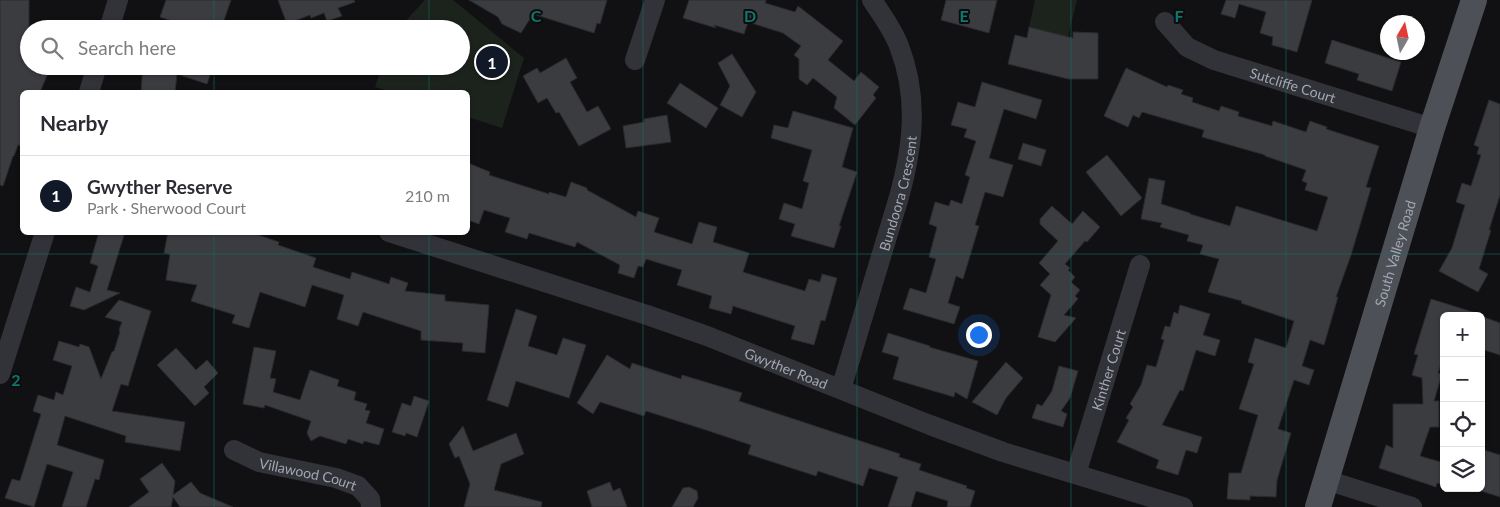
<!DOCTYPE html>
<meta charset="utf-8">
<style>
body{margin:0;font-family:Lato,sans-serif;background:#f2f2f3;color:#2b2b33}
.controls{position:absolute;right:15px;bottom:15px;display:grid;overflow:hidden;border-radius:8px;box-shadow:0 1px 4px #0004}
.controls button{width:45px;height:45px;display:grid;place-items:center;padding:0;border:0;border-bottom:1px solid #e1e1e2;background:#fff;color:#2b2b33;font:25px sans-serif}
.compass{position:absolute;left:1380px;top:15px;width:45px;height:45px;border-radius:50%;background:#fff;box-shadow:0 1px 4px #0004;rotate:9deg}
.you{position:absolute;left:978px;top:334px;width:18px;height:18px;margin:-12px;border:4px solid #fff;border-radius:50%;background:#1a73e8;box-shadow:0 0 0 8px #1a73e833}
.badge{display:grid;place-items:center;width:32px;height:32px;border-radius:50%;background:#111827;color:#fff;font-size:16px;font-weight:700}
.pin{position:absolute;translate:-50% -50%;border:2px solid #fff;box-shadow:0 1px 5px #0006}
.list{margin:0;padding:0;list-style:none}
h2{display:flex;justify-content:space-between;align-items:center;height:65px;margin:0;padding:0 20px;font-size:21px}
h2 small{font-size:16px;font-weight:400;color:#7c7c81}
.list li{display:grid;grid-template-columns:32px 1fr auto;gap:15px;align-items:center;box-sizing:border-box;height:80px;padding:0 20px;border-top:1px solid #e1e1e2}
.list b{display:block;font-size:19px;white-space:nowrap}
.list p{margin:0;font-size:16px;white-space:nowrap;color:#7c7c81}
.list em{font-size:16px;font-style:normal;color:#7c7c81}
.icon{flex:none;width:28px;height:28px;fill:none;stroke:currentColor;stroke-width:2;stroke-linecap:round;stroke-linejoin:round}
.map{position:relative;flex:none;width:1500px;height:507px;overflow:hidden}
.search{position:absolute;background:#fff;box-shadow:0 1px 4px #0004;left:20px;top:20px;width:450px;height:55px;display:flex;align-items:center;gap:12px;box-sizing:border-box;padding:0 18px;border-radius:28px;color:#7c7c81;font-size:19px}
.panel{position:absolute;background:#fff;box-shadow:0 1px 4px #0004;left:20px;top:90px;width:450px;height:145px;border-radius:8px}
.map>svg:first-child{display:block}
.green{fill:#1c231d}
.building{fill:#3b3c40;stroke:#2b2b2f}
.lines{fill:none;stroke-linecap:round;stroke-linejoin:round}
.minor{stroke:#323338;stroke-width:20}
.major{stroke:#4e5057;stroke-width:26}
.grid{fill:none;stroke:#0f766e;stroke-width:1;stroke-opacity:0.55}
.labels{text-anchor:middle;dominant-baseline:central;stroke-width:4;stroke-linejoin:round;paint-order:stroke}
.street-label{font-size:14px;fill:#a2a7b4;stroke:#0c0c0e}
.grid-label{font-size:16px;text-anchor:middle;font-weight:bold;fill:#0f766e;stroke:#0c0c0e;stroke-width:4;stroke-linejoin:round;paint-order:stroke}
</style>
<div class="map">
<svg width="1500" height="507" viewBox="0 0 1500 507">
<rect width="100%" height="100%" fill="#111113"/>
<!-- green -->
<g class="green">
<path d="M425,0H453L524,58L502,128L468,117V92H392L375,87L382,66H461V29H398Z"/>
<path d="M1035,0H1077L1068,37L1029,27Z"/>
</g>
<!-- building -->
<g class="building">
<path d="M0,0H29V66H51L40,92H22V146L18,145L14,156H13L3,186L0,185Z"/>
<path d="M166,0H231L221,29H196L160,17Z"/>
<path d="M278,0H354L355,2L338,8L342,16L327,21L324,13L311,18L310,15L287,24Z"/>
<path d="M469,0H607L600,24L597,23L594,33L533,14L521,33L502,24L498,17Z"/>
<path d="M689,0H766L765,3L795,12L798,6L843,41L828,60L854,81L861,72L879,87L873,95L876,98L855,125L834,108L837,97L813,78L807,85L799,79V59L794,55L801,46L783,33L748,22L744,34L714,25L716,28L683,18Z"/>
<path d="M946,0H997L989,33L941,20Z"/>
<path d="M1226,0H1312L1297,52L1272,45L1273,37L1260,33L1266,12L1239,4L1235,18L1221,14Z"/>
<path d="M1029,27L1073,38V32L1098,33V79H1068L1008,64L1015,35L1027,38Z"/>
<path d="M1332,40L1401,62L1392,91L1357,80L1359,74L1325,63Z"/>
<path d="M732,54L756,92L742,117L720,105L730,86L718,63Z"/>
<path d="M566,58L577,78L570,82L587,112L598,106L611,129L579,146L559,112L556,113L547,98L538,103L523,76L537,68L540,73Z"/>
<path d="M143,66H213L207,84L177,74L175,92H141Z"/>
<path d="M1126,68L1167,87L1168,85L1183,90L1181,94L1193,98L1192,102L1219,111L1221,106L1239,112L1238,116L1272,126L1273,121L1306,132L1310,121L1327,127L1326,129L1379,146L1366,187L1371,188L1351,255L1336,297H1338L1324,345L1310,340L1302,366L1314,370L1309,385L1294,380L1278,429L1291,433L1277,480L1276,497L1250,496V500L1227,499L1229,473H1241L1258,415L1239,409L1254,364L1248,362L1255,338L1286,348L1294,321L1241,303L1242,301L1208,292L1219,259L1200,254L1203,245L1187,241L1189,235L1160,227L1162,223L1141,219L1149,178L1165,181L1161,204L1190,213V214L1230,226L1236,206L1317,231L1328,197L1305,190L1307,183L1302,181L1306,170L1265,156V155L1202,137L1204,130L1142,112L1139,118L1133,115L1128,127L1104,116Z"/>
<path d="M982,82L1042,100L1036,119L1004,109L989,158L1013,165L1003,197L985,192L975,225L979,226L963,279L956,276L948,303L960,307L954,324L903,309L910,288L926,293L936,259L929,257L937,227L929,224L935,202L949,206L951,200L962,204L970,177L965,175L976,141L964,137L967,129L951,125L958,102L975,107Z"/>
<path d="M680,83L718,108L706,128L667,103Z"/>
<path d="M1489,100L1500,104V195L1489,230H1491L1479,269L1488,274L1478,292L1439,271L1452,248L1465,205L1456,202L1462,183L1471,186L1481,155L1477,154L1479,147L1474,145Z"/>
<path d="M793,111L853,128L842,167L857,172L839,226H841L834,248L791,236L795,224L779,219L784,203L802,209L809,183L803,181L812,150L771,138L774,125L788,128Z"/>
<path d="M667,115L671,142L626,148L623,126L644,122V119Z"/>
<path d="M1023,143L1046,150L1041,166L1018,159Z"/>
<path d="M1107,155L1142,198L1121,216L1086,172Z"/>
<path d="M468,163L490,172L489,175L549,194V192L566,197L571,182L587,188V190L636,217L638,211L659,218L654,232L692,244L699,222L717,227L713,242L749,253L743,272L805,291L809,279L820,282L822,274L837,278L825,321L821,320L814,345L791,339L795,326L733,306L731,314L709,308L712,296L677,285L682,270L646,259L643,267L638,266L634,278L618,273L620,265L577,242L575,247L529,233L527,239L505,232L510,218L484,210L479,224L468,220Z"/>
<path d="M1052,206L1072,224L1083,211L1100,227L1087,242L1085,241L1065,264L1070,268L1068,270L1075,277L1071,282L1080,290L1075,296L1078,299L1064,315L1076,318L1055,342L1038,337L1051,295L1040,285L1050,274L1039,263L1058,241L1040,224V219Z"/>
<path d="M99,232H125L107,290L120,293L84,310L70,306L76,287L90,292L98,266L90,263Z"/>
<path d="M168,232H250L279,242L278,245L316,258L313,267L350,279L352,272L389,284L391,277L408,283L405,291L445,295V301L489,305L485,353L462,351L463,343L421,340V331L363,312L358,326L337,319L344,295L312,285L305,307L260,292L249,328L232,323L235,315L191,301L197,285L166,280L170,254L164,253Z"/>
<path d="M1431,299L1476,313L1475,316H1444V355L1438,373L1442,374L1434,401H1439V427H1430L1420,456L1444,463V485L1437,483L1436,487L1379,468L1386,445L1393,448V404H1423L1422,378L1412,375L1418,355L1414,354Z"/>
<path d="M119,300L151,311L128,386L121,384L112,411L185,422L180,451L125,442L126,436L65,416L57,445L104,460L99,480L95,479L86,507H62L73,472L47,464L34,507L5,498L12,479L20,481L41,414L33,411L38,395L54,400L56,392L63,395L72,366L53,360L59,341L79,347L80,344L89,347L101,379L112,352L114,351L120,332L119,330L122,322L105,317Z"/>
<path d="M1180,305L1210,314L1203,335L1220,340L1215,356L1196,350L1183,391L1180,390L1162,425L1202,437L1197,453L1186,450L1178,475L1156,468L1159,460L1117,442L1129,420L1126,418L1133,407L1130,404L1141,385L1147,365L1156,367L1164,340L1161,339L1165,326L1170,327L1174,312L1178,314Z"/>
<path d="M516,309L537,316L528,346L557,355L563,338L586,345L569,398L516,381L508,407L487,400Z"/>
<path d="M1481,316L1500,323V355L1481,349Z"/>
<path d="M888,333L930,346L929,347L978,361L967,399L955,392L954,397L893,379L899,357L882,352Z"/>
<path d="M254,347L276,351L270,378L276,379L273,392L300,400L310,370L339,380L337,386L356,392L354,400L367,404L365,410L370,411L366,423L384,429L379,445L364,441L363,444L348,439L346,444L320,436L311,441L307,433L311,421L265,405L264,408L243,404Z"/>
<path d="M176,348L196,370L207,360L218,373L204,387L209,393L195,406L157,365Z"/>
<path d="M607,355L630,369L632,363L681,379L682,375L742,393L739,401L900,454L899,457L921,464L919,470L967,486L966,488L975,491L970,507H947L948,501L916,491L911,507H888L898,477L869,468L863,486L818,471L816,476L748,454L751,445L706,430L646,411L644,416L600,402L593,414L577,403Z"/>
<path d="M1006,362L1023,378L1006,398L997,415L972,402Z"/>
<path d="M1059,366L1078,371L1070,398L1061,411L1067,414L1063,427L1032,418L1037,404L1042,406L1052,391Z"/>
<path d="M414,396L429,401L417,437L406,433L405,436L392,432L402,403L411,406Z"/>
<path d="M463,426L473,451L516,433L524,454L501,464L494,490L542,502L541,507H464L470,484L459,456L455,458L449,444Z"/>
<path d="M1481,449L1500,455V497L1481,491Z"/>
<path d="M162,463L175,481L173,495L191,482L200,493L233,507H180L173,497L171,507H129L149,492L140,479Z"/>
<path d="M610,482L613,491L620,488L627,507H592L587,491Z"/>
<path d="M689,487L697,491L698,498L693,507H672L683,488Z"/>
</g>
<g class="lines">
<!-- minor -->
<g class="minor">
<path id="s1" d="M1165,22L1187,47L1214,60L1432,128"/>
<path d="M109,29L118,0"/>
<path d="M635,60L655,0"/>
<path d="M89,92L97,66"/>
<path id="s2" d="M389,232L647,315L707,336L930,425L1003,452L1183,507"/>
<path d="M0,374L45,232"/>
<path id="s3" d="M841,389L899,197C913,146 919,98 899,46C893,30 882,15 872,0"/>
<path id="s4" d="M234,450L259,462L336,478L358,486L370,499L371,507"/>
<path id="s5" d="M1076,474L1140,265"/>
<path d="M1326,480L1412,507"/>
</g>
<!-- major -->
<path class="major" id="s6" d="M1318,507L1432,128L1474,0"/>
</g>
<!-- grid -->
<path class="grid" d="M214,0V29M429,0V29M643,0V507M857,0V507M1071,0V507M1286,0V507M214,66V92M429,66V92M214,232V507M429,232V507M0,254H1500"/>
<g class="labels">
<!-- street labels -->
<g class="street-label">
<text stroke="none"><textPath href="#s1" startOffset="146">Sutcliffe Court</textPath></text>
<text stroke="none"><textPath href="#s3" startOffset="204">Bundoora Crescent</textPath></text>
<text stroke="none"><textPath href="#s6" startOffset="265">South Valley Road</textPath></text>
<text stroke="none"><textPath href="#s2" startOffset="420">Gwyther Road</textPath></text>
<text stroke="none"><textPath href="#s5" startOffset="109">Kinther Court</textPath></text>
<text stroke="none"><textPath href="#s4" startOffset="78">Villawood Court</textPath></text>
</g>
</g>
<g class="grid-label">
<text x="536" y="22">C</text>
<text x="750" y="22">D</text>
<text x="964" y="22">E</text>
<text x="1179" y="22">F</text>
<text x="16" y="386">2</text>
</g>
</svg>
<div class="controls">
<button>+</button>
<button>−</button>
<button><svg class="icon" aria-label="locate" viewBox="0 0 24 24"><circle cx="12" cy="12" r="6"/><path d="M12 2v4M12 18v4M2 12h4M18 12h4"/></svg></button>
<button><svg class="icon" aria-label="layers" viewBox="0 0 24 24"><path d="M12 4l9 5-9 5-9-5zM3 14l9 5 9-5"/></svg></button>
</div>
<svg class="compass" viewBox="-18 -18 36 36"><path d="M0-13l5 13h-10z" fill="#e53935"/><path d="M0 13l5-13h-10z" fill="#7c7c81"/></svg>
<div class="you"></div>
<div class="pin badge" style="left:492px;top:62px">1</div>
<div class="search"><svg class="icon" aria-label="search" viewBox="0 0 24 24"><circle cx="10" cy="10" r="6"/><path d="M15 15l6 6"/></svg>Search here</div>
<section class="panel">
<h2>Nearby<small></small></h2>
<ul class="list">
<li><span class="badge">1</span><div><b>Gwyther Reserve</b><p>Park · Sherwood Court</p></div><em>210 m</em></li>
</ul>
</section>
</div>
